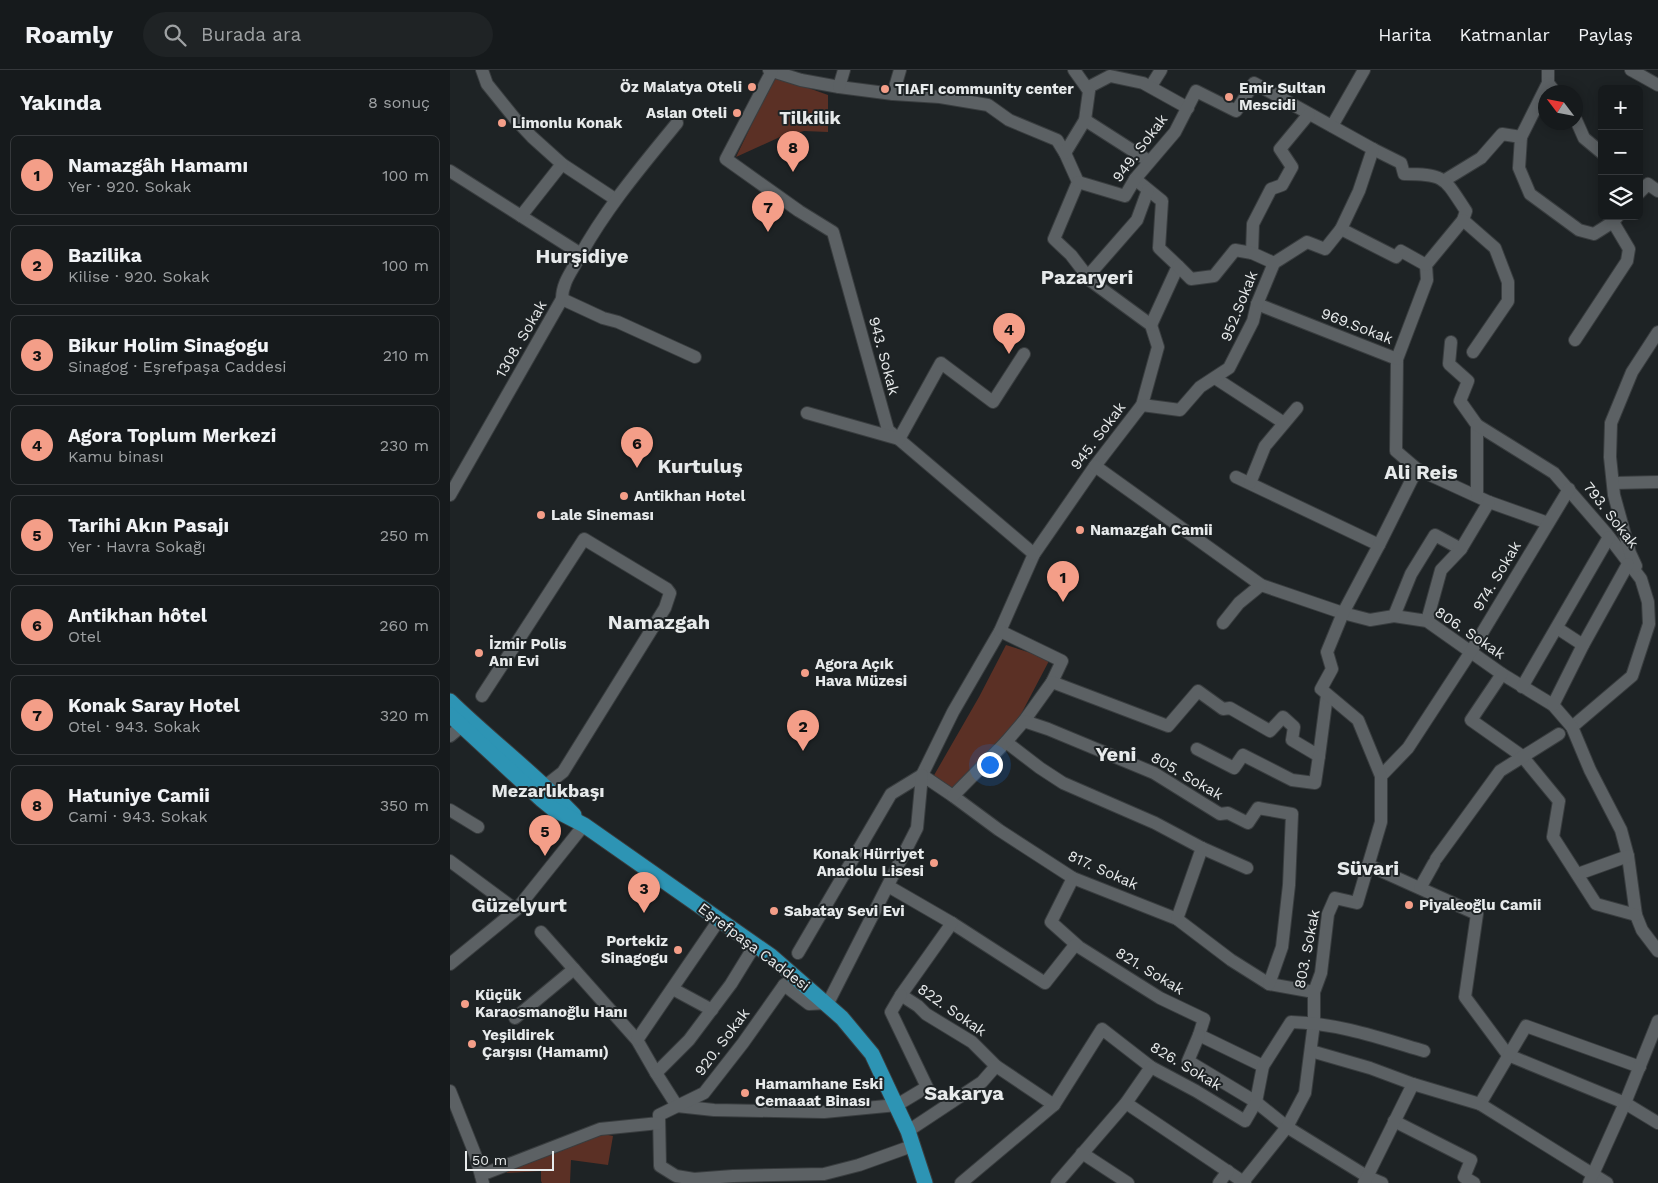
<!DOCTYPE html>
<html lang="tr">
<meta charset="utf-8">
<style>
body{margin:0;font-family:"Work Sans",sans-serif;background:#1f2325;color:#f1f3f6}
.controls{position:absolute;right:15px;top:15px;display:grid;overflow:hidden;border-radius:8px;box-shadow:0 2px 12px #0003}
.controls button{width:45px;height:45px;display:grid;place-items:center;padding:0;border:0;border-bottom:1px solid #35383b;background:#161a1c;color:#f1f3f6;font:25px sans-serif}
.compass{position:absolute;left:1088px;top:15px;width:45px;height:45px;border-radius:50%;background:#161a1c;box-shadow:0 2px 12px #0003;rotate:302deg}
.scale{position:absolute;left:15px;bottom:12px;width:89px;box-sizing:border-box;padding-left:5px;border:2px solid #e7eaeb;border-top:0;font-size:14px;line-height:18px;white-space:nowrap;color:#e7eaeb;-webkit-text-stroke:4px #1e2325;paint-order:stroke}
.you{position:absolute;left:539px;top:694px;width:18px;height:18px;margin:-12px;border:4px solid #fff;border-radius:50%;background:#1a73e8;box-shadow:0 0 0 8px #1a73e833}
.badge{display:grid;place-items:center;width:32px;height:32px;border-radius:50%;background:#f49e88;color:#111;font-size:16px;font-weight:700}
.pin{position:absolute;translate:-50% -41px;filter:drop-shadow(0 1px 2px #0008)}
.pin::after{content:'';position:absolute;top:26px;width:18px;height:15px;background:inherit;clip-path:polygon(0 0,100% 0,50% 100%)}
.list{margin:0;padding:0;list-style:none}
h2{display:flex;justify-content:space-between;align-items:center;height:65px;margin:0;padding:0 20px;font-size:21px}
h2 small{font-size:16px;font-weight:400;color:#9ea1a3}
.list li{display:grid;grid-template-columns:32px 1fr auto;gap:15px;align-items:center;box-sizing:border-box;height:80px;margin:0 10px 10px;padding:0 10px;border:1px solid #35383b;border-radius:8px}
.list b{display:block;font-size:19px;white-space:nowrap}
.list p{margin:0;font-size:16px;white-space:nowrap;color:#9ea1a3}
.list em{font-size:16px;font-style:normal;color:#9ea1a3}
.icon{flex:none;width:28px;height:28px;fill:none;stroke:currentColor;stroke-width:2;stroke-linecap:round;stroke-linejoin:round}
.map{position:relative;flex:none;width:1208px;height:1113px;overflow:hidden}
header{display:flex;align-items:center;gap:30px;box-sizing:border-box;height:70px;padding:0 25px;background:#161a1c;border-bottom:1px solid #35383b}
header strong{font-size:24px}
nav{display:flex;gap:28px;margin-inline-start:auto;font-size:18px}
.search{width:350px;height:45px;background:#1f2325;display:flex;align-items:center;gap:12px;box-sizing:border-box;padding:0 18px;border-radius:28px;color:#9ea1a3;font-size:19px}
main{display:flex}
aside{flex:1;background:#161a1c}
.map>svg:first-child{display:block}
.green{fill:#5b3025}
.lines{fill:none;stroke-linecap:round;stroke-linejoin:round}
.street-casing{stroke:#393d3f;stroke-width:14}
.primary-casing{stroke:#393d3f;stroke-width:17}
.street{stroke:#5c6164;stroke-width:12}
.primary{stroke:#2d94b4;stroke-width:15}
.poi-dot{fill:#f49e88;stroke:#1e2325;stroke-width:2}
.labels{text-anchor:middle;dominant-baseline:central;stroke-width:4;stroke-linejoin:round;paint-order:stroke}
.poi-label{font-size:15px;font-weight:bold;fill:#e7eaeb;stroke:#1e2325;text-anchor:start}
.street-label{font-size:15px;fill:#e7eaeb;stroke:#1e2325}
.quarter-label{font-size:18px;font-weight:bold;fill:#e7eaeb;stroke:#1e2325}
.district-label{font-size:20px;font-weight:bold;fill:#e7eaeb;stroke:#1e2325}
</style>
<header>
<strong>Roamly</strong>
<div class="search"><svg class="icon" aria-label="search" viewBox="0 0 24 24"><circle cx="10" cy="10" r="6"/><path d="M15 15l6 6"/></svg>Burada ara</div>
<nav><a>Harita</a><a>Katmanlar</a><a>Paylaş</a></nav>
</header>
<main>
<aside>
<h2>Yakında<small>8 sonuç</small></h2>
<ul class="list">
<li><span class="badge">1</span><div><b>Namazgâh Hamamı</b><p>Yer · 920. Sokak</p></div><em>100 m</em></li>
<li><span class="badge">2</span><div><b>Bazilika</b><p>Kilise · 920. Sokak</p></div><em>100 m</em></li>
<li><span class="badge">3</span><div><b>Bikur Holim Sinagogu</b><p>Sinagog · Eşrefpaşa Caddesi</p></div><em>210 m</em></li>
<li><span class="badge">4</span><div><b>Agora Toplum Merkezi</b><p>Kamu binası</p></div><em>230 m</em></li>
<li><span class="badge">5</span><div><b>Tarihi Akın Pasajı</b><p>Yer · Havra Sokağı</p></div><em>250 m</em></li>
<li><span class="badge">6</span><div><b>Antikhan hôtel</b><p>Otel</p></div><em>260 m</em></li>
<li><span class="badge">7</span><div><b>Konak Saray Hotel</b><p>Otel · 943. Sokak</p></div><em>320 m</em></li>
<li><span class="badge">8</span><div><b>Hatuniye Camii</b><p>Cami · 943. Sokak</p></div><em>350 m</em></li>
</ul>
</aside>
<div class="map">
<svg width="1208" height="1113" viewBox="0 0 1208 1113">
<rect width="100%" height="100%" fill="#1e2325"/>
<!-- green -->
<g class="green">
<path d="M325,6L378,25V62L354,61L330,67L286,87Z"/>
<path d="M556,575L600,589L559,667L503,725L483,707L529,627Z"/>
<path d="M144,1062L163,1066L158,1095L121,1090L120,1113H92L91,1111V1101L57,1103L54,1096Z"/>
</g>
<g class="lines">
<!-- street casing -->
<g class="street-casing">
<g id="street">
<path d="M32,0L37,14L66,50L82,67L112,94L165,129"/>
<path d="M319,0L351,10L389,17L443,24L490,27L538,35L559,50L607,70L615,83L628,112L604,169L621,185L641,211L701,255L708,277L692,335L645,396L584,484L550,561L503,642L472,705L503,726L549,760L623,808L727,849L781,890L819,914L864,922"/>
<path d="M1098,0V13L1105,22"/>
<path d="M1181,0L1208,15"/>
<path d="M322,1L276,89L349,141L383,162L438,360L584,484"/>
<path d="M701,16L711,0"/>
<path d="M389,17L394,0"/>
<path d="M637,18L660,6L693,13L738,38"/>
<path d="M443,24L450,0"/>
<path d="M635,50L699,91"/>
<path d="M1126,50L1134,68L1152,83"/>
<path d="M882,56L914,0"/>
<path d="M1071,67L1069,98L1080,124L1129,160L1144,164L1163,152L1168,146"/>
<path d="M615,83L635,50L639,21L624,0"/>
<path d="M0,101L131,184"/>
<path d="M685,109L712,131L709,178L728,196L701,255"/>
<path d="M995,110L1031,88L1052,64L1071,67L1098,13"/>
<path d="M628,112L675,126L685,109L725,62L746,21L786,41L804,13L923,79L951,93L954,104C996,104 994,108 1016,141L1013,150L976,195L977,210L947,289L946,381L967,399L1039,432L1098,453"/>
<path d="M1189,123L1198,114L1208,121"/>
<path d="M71,146L112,94"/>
<path d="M1013,150L1045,178L1058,212V231L1023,282"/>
<path d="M891,159L946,187L951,181L976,195"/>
<path d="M802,183L803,154L821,119L832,115L842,97L830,79L859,44"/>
<path d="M728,196L741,209L764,206L785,180L802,183L824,193"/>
<path d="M638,206L687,150L698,120"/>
<path d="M112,229L153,248L168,252L245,287"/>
<path d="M807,234L947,289"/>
<path d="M1125,270L1177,191L1179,179L1163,152"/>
<path d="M1001,272L999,294L1018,311L1010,331L1027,355V425"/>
<path d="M765,308L834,353"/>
<path d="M692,335L730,340L750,317L779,298L803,251L807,234L824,193L857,172L875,179L891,159L909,121L923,79"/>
<path d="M357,343L449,369L491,293L543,332L574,284"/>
<path d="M1027,355L1104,403L1156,463L1191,509L1198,532L1199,554L1182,606L1122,657"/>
<path d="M645,396L811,515L893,543L920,550L944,546L977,551L1052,604L1103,635L1122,657L1140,700L1171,760L1178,786L1186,845L1192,860L1208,881"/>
<path d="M786,407L929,475"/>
<path d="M800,413L815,376L847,338"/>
<path d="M1163,413L1208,412"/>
<path d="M0,425L112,229C112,215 119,205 126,193C153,142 190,98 227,53"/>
<path d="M1186,496L1180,483L1164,425L1160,387L1161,353L1182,302L1208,262"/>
<path d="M944,546L961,504L985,465L1011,479"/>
<path d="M977,551L991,500L1011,479L1039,432"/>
<path d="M773,553L789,533L811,515"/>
<path d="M1107,558L1133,575"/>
<path d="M550,561L612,591L602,612L574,651"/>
<path d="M1052,604L1021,650L1072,686L1109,731L1103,767L1146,834L1186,845"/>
<path d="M602,612L718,656L748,621L773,639L780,638L820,661L833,647L844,657L842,670L869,686L877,625"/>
<path d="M1072,617L1159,467"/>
<path d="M32,626L134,469L217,519L220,523L215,538L113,702L95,716"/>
<path d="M1103,635L1133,575L1178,494"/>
<path d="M0,666L12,656"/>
<path d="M556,672L590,698L613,713L705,753L752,778L797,798"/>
<path d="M747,679L784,698L793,685L842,710L865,713L869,686"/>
<path d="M931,706L958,678L1020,583L1119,419"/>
<path d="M503,726L556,672L574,651L598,659L704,703L770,744L778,743L798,753L808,738L842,744L839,815L832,877L819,914"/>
<path d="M0,740L28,757"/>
<path d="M986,789L1050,701L1109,664"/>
<path d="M0,791L66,840"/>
<path d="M918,795L1027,844L1015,927L1058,985L1175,1033L1208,1053"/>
<path d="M1128,804L1178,786"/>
<path d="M623,808L601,852L629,877L710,928L754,949L749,965L813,996"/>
<path d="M438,816L502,853L595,913L625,875"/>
<path d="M970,818L984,793"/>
<path d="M727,849L752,778"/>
<path d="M502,853L451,925L468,936L476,944L522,972L546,996L604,1035"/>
<path d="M91,862L187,970L206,1003L227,1036L264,1040L374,1042L447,1035L477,1017L441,942L451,925"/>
<path d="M348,883L441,724L472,705"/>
<path d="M0,894L66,840L134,755"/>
<path d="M346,906L334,915L293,973L254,1023L209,1045L210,1096L226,1106L244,1109L283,1106L374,1104L409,1095L462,1076"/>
<path d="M334,915L359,934L378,933L467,758L472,705"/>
<path d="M223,919L262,940"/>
<path d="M65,948L124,899"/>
<path d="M749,965L738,991L806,1032L837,1057L918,1107L932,1113"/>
<path d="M187,970L269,850"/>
<path d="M861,981L920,998L963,1014"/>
<path d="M206,1003L239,970L281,914L305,875"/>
<path d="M0,1021L25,1084L33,1113"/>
<path d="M676,1033L795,1113"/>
<path d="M1030,1034L1076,956L1190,997"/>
<path d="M944,1051L1021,1090L1014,1107L1024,1113"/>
<path d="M458,1061L532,1012L546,996"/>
<path d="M632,1083L678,1113"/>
<path d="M31,1105L150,1059L209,1053"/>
<path d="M793,1112L837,1057L855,1023L864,953V922L871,903L878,844L885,828L907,833L931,752V706L908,650L871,619L882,599L877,582L893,543L929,475L967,399"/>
<path d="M511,1113L604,1035L652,959L701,997L746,1021L795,1051L806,1032L813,996L841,952C887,953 930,968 974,981"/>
<path d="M607,1113L676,1033L701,997"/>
<path d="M769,1113L778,1101"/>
<path d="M914,1113L963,1014L1030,1034L1157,1113"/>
<path d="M1139,1113L1175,1033L1208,951"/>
</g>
</g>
<!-- primary casing -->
<g class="primary-casing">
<g id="primary">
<path d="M0,631C40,670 85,704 124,745"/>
<path d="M0,645L92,730L103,739L134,755L321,886L392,948L422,984L458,1061L475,1113"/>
</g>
</g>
<!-- street -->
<use href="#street" class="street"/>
<!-- primary -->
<use href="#primary" class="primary"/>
</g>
<!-- markers -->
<g class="poi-dot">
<circle cx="302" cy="17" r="5"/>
<circle cx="435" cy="19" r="5"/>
<circle cx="779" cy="27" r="5"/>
<circle cx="287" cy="43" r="5"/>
<circle cx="52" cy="53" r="5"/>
<circle cx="174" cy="426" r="5"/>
<circle cx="91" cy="445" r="5"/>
<circle cx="630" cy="460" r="5"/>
<circle cx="29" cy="583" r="5"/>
<circle cx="355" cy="603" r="5"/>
<circle cx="484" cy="793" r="5"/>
<circle cx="959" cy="835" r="5"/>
<circle cx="324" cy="841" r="5"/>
<circle cx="228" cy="880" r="5"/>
<circle cx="15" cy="934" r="5"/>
<circle cx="22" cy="974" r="5"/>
<circle cx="295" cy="1023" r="5"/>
</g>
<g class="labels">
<!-- poi labels -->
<g class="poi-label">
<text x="292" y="17" text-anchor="end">Öz Malatya Oteli</text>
<text x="789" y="18">Emir Sultan<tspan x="789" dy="17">Mescidi</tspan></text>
<text x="445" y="19">TIAFI community center</text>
<text x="277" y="43" text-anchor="end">Aslan Oteli</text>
<text x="62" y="53">Limonlu Konak</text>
<text x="184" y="426">Antikhan Hotel</text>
<text x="101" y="445">Lale Sineması</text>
<text x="640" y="460">Namazgah Camii</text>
<text x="39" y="574">İzmir Polis<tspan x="39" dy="17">Anı Evi</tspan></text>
<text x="365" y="594">Agora Açık<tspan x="365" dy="17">Hava Müzesi</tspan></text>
<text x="474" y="784" text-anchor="end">Konak Hürriyet<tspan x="474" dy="17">Anadolu Lisesi</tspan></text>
<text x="969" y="835">Piyaleoğlu Camii</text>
<text x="334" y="841">Sabatay Sevi Evi</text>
<text x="218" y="871" text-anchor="end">Portekiz<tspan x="218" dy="17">Sinagogu</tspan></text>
<text x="25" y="925">Küçük<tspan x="25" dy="17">Karaosmanoğlu Hanı</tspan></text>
<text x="32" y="965">Yeşildirek<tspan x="32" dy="17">Çarşısı (Hamamı)</tspan></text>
<text x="305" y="1014">Hamamhane Eski<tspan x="305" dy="17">Cemaaat Binası</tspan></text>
</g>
<!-- street labels -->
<g class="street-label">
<text transform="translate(690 78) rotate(-53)">949. Sokak</text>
<text transform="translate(789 236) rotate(-68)">952.Sokak</text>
<text transform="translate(907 256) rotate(21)">969.Sokak</text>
<text transform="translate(71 269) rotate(-60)">1308. Sokak</text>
<text transform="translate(434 286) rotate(75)">943. Sokak</text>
<text transform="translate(648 366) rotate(-53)">945. Sokak</text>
<text transform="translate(1161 445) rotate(52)">793. Sokak</text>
<text transform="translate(1047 506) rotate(-59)">974. Sokak</text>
<text transform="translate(1020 563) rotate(34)">806. Sokak</text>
<text transform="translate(737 706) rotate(30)">805. Sokak</text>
<text transform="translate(653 800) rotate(24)">817. Sokak</text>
<text transform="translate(304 877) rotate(37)">Eşrefpaşa Caddesi</text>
<text transform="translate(857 879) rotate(-79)">803. Sokak</text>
<text transform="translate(700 901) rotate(31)">821. Sokak</text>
<text transform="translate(502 940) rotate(35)">822. Sokak</text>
<text transform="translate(272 972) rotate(-53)">920. Sokak</text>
<text transform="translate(736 996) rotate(31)">826. Sokak</text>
</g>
<!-- quarter labels -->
<g class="quarter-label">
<text x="360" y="47">Tilkilik</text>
<text x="98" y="720">Mezarlıkbaşı</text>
</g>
<!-- district labels -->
<g class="district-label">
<text x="132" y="186">Hurşidiye</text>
<text x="637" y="207">Pazaryeri</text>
<text x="250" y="396">Kurtuluş</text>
<text x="971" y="402">Ali Reis</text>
<text x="209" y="552">Namazgah</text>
<text x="666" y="684">Yeni</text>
<text x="918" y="798">Süvari</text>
<text x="69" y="835">Güzelyurt</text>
<text x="514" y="1023">Sakarya</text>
</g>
</g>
</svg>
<div class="controls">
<button>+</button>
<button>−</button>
<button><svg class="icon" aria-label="layers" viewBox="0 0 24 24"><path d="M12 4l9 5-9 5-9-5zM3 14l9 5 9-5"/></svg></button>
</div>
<svg class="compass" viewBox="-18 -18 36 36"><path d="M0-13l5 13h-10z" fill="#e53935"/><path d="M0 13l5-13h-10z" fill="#9ea1a3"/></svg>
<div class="scale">50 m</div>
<div class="you"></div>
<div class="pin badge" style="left:613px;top:532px">1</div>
<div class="pin badge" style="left:353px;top:681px">2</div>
<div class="pin badge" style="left:194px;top:843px">3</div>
<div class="pin badge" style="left:559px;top:284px">4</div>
<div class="pin badge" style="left:95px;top:786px">5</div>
<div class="pin badge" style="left:187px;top:398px">6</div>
<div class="pin badge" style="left:318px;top:162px">7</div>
<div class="pin badge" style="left:343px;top:102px">8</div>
</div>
</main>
